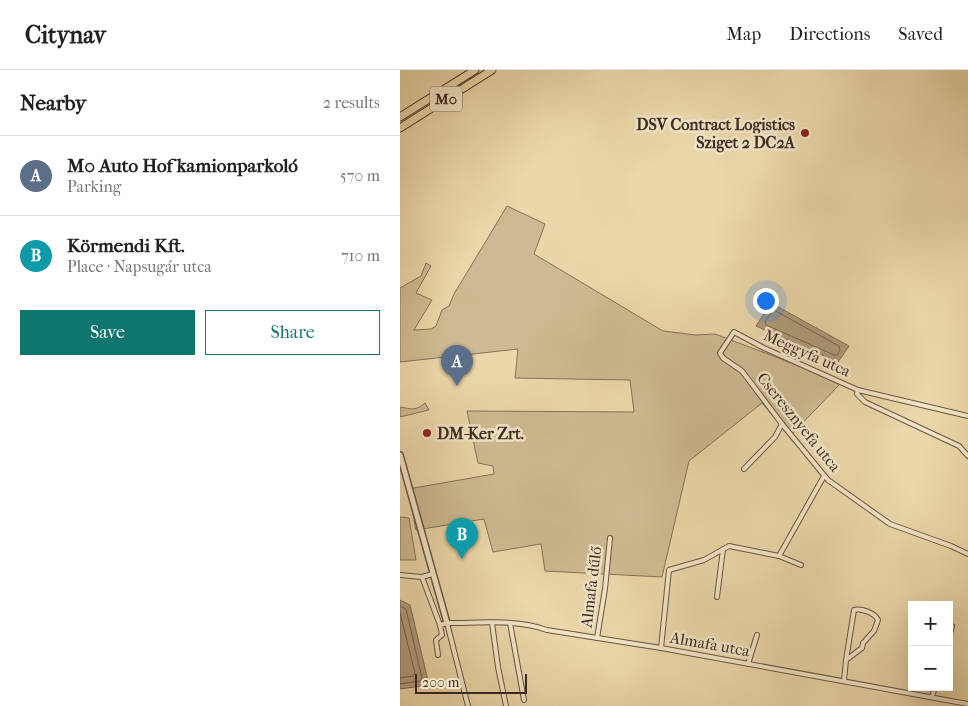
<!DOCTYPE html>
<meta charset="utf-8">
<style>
body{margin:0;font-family:"IM FELL French Canon",serif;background:#f6f6f6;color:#202124}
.controls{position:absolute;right:15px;bottom:15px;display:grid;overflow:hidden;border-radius:0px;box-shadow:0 5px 20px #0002}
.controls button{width:45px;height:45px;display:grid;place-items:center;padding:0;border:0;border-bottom:1px solid #e0e0e0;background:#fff;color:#202124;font:25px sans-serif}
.scale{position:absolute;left:15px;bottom:12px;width:112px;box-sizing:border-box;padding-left:5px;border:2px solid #3e2a22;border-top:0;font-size:14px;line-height:18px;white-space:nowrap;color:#3e2a22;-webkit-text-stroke:4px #f2e5c7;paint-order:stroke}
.you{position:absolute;left:365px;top:230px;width:18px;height:18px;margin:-12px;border:4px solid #fff;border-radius:50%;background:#1a73e8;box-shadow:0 0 0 8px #1a73e833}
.badge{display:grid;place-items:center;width:32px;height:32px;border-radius:50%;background:#0f766e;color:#fff;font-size:16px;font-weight:700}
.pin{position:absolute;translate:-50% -41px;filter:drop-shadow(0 1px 2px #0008)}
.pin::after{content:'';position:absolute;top:26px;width:18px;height:15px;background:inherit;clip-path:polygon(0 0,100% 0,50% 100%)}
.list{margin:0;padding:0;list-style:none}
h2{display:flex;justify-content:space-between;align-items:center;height:65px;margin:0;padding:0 20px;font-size:21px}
h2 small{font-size:16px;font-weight:400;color:#757577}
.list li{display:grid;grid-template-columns:32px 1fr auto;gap:15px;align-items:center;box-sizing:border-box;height:80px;padding:0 20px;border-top:1px solid #e0e0e0}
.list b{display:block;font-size:19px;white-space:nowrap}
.list p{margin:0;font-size:16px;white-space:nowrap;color:#757577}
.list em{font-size:16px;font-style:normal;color:#757577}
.actions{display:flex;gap:10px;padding:15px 20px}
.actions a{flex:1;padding:11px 0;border:1px solid #0f766e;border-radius:0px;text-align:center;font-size:18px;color:#0f766e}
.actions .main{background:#0f766e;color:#fff}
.map{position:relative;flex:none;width:568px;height:636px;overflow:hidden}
header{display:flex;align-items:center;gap:30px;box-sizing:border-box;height:70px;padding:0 25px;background:#fff;border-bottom:1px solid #e0e0e0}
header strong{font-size:24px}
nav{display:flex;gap:28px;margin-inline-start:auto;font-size:18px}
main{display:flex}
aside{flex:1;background:#fff}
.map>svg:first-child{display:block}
.green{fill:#ceba92;stroke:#86725a}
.water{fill:#b09c7b;stroke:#826e57}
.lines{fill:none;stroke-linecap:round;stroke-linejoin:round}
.shore{stroke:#77634e;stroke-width:1}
.minor-casing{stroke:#695544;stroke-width:6}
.tertiary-casing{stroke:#695544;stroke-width:8}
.trunk-casing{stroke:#3e2a22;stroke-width:9}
.minor{stroke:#f2e5c7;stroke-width:4}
.tertiary{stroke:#f2e5c7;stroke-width:5}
.trunk{stroke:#ebd7a9;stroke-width:7}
.poi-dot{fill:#8f2418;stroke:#f2e5c7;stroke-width:2}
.labels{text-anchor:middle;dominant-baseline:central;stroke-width:5;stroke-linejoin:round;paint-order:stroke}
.shield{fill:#f2e5c7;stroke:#746254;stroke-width:1}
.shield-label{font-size:15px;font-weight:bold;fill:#3e2a22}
.poi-label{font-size:16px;font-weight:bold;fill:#3e2a22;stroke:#f2e5c7;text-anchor:end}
.street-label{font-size:16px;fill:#3e2a22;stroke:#f2e5c7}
</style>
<header>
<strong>Citynav</strong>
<nav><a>Map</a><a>Directions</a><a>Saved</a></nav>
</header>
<main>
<aside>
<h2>Nearby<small>2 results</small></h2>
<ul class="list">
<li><span class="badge" style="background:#5c6f8a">A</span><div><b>M0 Auto Hof kamionparkoló</b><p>Parking</p></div><em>570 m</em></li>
<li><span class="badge" style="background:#0f9aa8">B</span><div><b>Körmendi Kft.</b><p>Place · Napsugár utca</p></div><em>710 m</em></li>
</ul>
<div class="actions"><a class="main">Save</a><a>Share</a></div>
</aside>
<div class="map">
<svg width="568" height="636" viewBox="0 0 568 636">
<rect width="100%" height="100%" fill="#ebd7a9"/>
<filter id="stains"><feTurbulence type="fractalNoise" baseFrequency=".004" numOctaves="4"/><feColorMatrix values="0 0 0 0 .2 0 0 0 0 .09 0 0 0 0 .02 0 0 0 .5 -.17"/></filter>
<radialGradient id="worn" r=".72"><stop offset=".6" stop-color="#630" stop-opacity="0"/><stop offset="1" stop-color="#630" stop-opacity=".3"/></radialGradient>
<!-- green -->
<g class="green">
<path d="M107,136L145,154L134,184L263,261L296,265L315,264L442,312L390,366L362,333L289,391L262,507L145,501L141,474L93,482L84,449L16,460L8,419L94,404L93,396L78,393L67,341L234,342L230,310L115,308L118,279L0,292V218L21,206L26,193L31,196L16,223L32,230L14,260L31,259L36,256L42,240L49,236L54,224Z"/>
<path d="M25,333L29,340L0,347V337C11,339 16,341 25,333Z"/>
<path d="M0,447L9,448L16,490H0Z"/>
</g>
<!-- water -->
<g class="water">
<path d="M371,233L449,276L438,292L356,256Z"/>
<path d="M0,530L10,535L29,615L0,619Z"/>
</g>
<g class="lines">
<!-- shore -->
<g class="shore">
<path d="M374,240L439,276L440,280L437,285H434L366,255L365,252Z"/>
<path d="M0,536L6,539L22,608L20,611L0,614"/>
<path d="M0,543L15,603L13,606L0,608"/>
</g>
<!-- minor casing -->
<g class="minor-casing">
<g id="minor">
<path d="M458,320L457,324L465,332L559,376L568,386"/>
<path d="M568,346L458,320L364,278L334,262L320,283L323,288L342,301L382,354L428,410L490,454L551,476L568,484"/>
<path d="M344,399L375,367L382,354"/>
<path d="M379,486L401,495"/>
<path d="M0,505L22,507L33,504"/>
<path d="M22,507L40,555L47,553C80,553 116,549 147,560L261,578L568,634"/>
<path d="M317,527L323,479"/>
<path d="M47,553L68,636"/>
<path d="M92,553L98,597L106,636"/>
<path d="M110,553L124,630"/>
<path d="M197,568L205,519L210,468"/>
<path d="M549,568L552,556"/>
<path d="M261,578L269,500L304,490L329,476L379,486L424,406"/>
<path d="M38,585L36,570L42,565L40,555"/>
<path d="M348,594L357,565"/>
<path d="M444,611L446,590L454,540C461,538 475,543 478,550L474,561L463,573L462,578L446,590"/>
<path d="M532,627L535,617"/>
</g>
</g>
<!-- tertiary casing -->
<g class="tertiary-casing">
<path id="tertiary" d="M0,385L47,553"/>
</g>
<!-- trunk casing -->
<g class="trunk-casing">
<g id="trunk">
<path d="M0,47L75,0"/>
<path d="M0,58L92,0"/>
</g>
</g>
<!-- minor -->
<use href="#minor" class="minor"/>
<!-- tertiary -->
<use href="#tertiary" class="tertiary"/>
<!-- trunk -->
<use href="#trunk" class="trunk"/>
</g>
<!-- markers -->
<g class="poi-dot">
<circle cx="405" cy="63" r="5"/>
<circle cx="27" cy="363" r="5"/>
</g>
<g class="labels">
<!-- shield labels -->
<rect class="shield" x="30" y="16.5" width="32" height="25" rx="4"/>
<g class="shield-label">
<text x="46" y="29">M0</text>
</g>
<!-- poi labels -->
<g class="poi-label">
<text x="395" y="54">DSV Contract Logistics<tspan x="395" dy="18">Sziget 2 DC2A</tspan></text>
<text x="37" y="363" text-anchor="start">DM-Ker Zrt.</text>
</g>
<!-- street labels -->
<g class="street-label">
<text transform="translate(407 283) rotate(24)">Meggyfa utca</text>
<text transform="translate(399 352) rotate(51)">Cseresznyefa utca</text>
<text transform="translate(191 517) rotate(-83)">Almafa dűlő</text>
<text transform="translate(310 574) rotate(10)">Almafa utca</text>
</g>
</g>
<rect width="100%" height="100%" filter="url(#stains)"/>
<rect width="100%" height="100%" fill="url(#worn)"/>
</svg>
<div class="controls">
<button>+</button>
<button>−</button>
</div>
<div class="scale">200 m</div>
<div class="you"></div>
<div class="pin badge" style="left:57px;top:316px;background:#5c6f8a">A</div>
<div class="pin badge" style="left:62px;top:489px;background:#0f9aa8">B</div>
</div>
</main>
